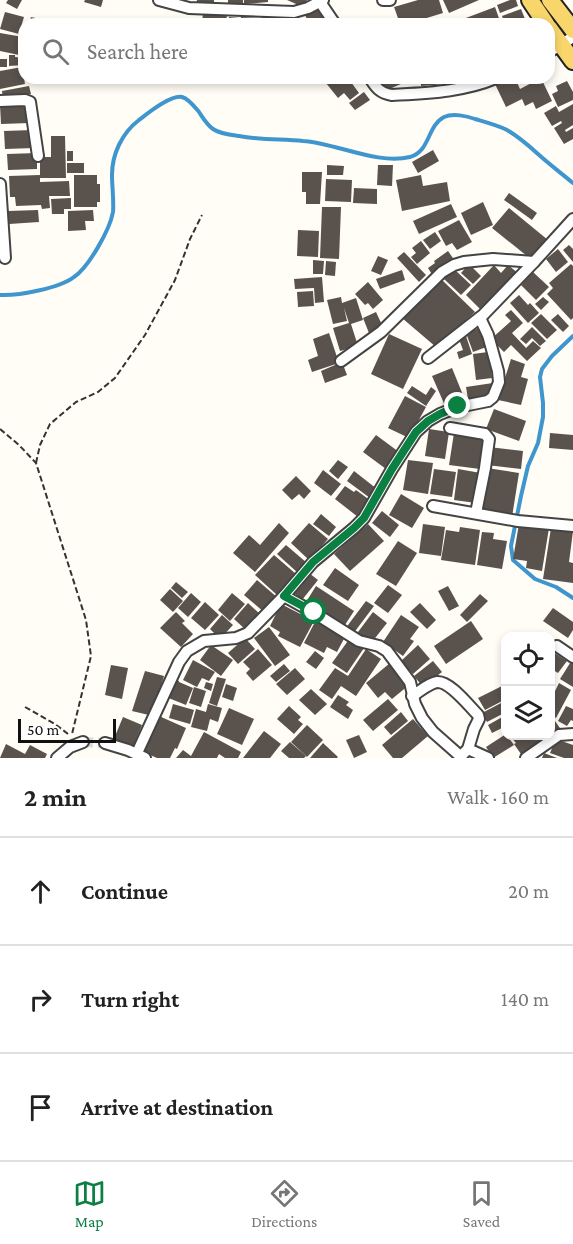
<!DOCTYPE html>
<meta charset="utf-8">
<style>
body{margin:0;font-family:"Crimson Pro",serif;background:#f2f2f2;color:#222}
.controls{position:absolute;right:18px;bottom:18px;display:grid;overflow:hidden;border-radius:12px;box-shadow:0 3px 9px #0003}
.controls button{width:54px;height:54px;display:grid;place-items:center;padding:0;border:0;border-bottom:2px solid #e0e0e0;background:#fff;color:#222;font:30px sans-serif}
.scale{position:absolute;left:18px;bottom:15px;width:98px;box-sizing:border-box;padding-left:6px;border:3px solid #111;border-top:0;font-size:16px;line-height:21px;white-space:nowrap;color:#111;-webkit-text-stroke:4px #fff;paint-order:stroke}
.stop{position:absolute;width:18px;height:18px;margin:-14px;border:4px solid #0b8043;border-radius:50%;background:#fff}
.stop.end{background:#0b8043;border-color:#fff;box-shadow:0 2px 6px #0008}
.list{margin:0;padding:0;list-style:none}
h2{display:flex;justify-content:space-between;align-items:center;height:78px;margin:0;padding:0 24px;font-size:26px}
h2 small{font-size:20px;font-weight:400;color:#767676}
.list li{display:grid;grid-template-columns:39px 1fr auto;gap:18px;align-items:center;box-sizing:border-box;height:108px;padding:0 24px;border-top:2px solid #e0e0e0}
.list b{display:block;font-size:22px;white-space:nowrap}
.list em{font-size:20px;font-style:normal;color:#767676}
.icon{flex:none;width:33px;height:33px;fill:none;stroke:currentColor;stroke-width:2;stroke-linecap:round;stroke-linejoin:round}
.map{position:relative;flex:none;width:573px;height:758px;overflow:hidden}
.search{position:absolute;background:#fff;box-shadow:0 3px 9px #0003;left:18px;right:18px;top:18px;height:66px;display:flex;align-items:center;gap:15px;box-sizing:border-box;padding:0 21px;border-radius:18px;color:#767676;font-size:22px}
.sheet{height:402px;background:#fff}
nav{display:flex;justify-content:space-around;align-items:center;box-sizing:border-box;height:84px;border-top:2px solid #e0e0e0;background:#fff;font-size:16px;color:#767676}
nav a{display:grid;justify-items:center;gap:3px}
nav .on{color:#0b8043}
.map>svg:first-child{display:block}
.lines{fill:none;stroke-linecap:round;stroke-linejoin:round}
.stream{stroke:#3f96cf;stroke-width:4}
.building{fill:#5a524d}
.street-tunnel{stroke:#dbdad3;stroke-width:10;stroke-dasharray:10 5;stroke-linecap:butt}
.street-casing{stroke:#444;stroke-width:14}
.primary-casing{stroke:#222;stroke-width:20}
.path{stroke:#333;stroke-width:2;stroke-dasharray:6 3;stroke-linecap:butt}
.street{stroke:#fff;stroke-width:10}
.primary{stroke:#f9d66b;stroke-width:16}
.route{stroke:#0b8043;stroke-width:8}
</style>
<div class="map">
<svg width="573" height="758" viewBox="0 0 573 758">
<rect width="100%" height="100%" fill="#fffdf5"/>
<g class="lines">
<!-- stream -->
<g class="stream">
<path d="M0,295C18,296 60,288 74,277C89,267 110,229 113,212C114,200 112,187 112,175C112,154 122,133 139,120C148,113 170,95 182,97C189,99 194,106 199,112C203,118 207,125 213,129C220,134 231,135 239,136C261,140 281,139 303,141C336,143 377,165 410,157C430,152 427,126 444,117C453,113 467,116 475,119C485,122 496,125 505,129C517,135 528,145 538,154C549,164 561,173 573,183"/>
<path d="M573,336L552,356L542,369L540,377L543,403V417L538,443L528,466L521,496L511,546L513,560L535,579L556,587L573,598"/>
</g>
</g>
<!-- building -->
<g class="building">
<path d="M8,0H22L17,9L6,3Z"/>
<path d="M85,0H103L101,7L84,2Z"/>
<path d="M197,0H214V8L196,6Z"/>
<path d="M228,0H243V6L228,7Z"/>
<path d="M244,0H268V2L244,4Z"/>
<path d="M287,0H307L303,7Z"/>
<path d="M418,0H439L443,13L407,24H390L399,21L394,7Z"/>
<path d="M443,0H479L449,13Z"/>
<path d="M510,0H516L518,6L500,13L497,5Z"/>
<path d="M321,4L331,24H298L307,19L304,13Z"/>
<path d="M495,7L501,24H450Z"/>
<path d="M521,9L525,19L512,24H505L502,16Z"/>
<path d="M5,12L24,17L19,34L0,29Z"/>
<path d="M203,12L227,13L226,24H202Z"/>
<path d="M262,14L278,15V24H261Z"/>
<path d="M280,15L295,16L294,24H280Z"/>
<path d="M31,17L40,19L39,24H29Z"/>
<path d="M229,17L239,18V24H229Z"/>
<path d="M241,17L259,18L258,24H240Z"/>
<path d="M0,33L23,37L19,55L0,51Z"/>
<path d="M9,55H15V57L24,58V65L9,66Z"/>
<rect x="0" y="59" width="7" height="8"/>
<path d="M22,67L25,84L0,89V71Z"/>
<path d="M322,78H348L359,93L350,100L344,93L338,98Z"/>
<path d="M372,78H400L403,83L385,91L380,81L375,83Z"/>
<path d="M421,78H489L482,81L421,86Z"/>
<path d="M508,78H515L520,89L541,78L552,101L536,109L533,102L525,106L522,99L506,107L495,84Z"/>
<path d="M567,81L573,92V100L558,107L552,94L558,91L556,86Z"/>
<path d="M29,86L31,94L3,100L2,91Z"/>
<path d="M364,92L370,100L355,110L349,103Z"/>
<path d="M29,104L30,123L1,124L0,105Z"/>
<path d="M573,104V125L565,130L566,132L573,128V139L564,144L554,128L562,123L561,121L552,126L544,113L556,106L559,112Z"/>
<path d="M33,130L34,148L5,149L4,131Z"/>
<path d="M51,136H65L66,178H40V182L69,181L70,196H49L50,208L42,209L41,205L16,206L15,197H10L9,176L40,175V157H51Z"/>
<path d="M433,150L439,161L418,173L412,162Z"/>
<rect x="67" y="151" width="6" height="10"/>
<path d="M37,153V169L8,170L7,154Z"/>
<rect x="67" y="163" width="17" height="10"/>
<path d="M327,165L344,166L343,175H327Z"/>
<path d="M378,165H393L392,186L377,185Z"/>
<path d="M302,172H322L320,204H306V192H302Z"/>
<path d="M74,175H97V184H100V202H97V207H74Z"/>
<path d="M421,175L423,186L447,182L450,201L402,211L396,180Z"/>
<path d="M326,179L352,180L351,202L325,201Z"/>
<path d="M354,188L377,189V204L353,203Z"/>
<path d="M509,193L537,213L532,220L504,200Z"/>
<path d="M71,198V209H64V214H52L51,199Z"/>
<path d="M483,202L493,225L471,235L461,213Z"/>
<path d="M451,204L457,217L419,234L413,221Z"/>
<path d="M322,207H341L339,259L320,258Z"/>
<path d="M509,208L548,240L532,260L492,228Z"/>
<path d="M38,210L39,222L9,224L8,211Z"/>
<path d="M93,210L94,221H85L86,230L68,231V211Z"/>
<path d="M459,220L472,242L457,250L452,243L446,246L438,231Z"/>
<path d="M298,230L319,231L318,257L297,256Z"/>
<path d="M435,232L441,241L430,249L423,240Z"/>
<path d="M421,241L430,253L417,264L411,257L416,253L412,248Z"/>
<path d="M569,245L573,249V262L563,250Z"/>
<path d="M558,249L568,262L556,272L546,259Z"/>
<path d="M448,251L455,261L433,276L428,268L435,263L434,261Z"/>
<path d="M404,252L426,275L419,282L397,258Z"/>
<path d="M378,256L388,260L381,275L371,271Z"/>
<path d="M313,260L324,261L323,274H313Z"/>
<path d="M326,261L336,262L335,276L325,275Z"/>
<path d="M469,264L481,276L473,284L461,273Z"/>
<path d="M571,264L573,266V318L571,320L547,294L553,288L549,283Z"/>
<path d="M494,265L501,273L508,265L519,274L483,312L466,295Z"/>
<path d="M454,269L471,285L461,295L444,279Z"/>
<path d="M402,270L405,280L380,289L376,279Z"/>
<path d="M533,272L549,287L536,300L521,285Z"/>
<path d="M322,277L324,302L315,303L314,288L295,289L294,279Z"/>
<path d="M440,278L475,312L436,347L402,318Z"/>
<path d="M368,282L383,300L373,309L368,303L365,305L355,294Z"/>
<path d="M313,291L314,306L298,307L297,292Z"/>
<path d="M519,295L528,305L530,303L539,313L528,323L510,303Z"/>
<path d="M341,297L342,303L356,298L363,320L351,324L358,346L340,351L333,328L349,323L344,308L347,321L333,324L327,300Z"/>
<path d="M543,297L549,302L541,310L535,304Z"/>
<path d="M511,310L523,323L512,333L526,348L533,341L541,348L527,361L511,345L504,352L491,339L511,321L505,315Z"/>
<path d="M376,312L383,327L369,333L363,318Z"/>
<path d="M541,314L557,330L547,339L531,323Z"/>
<path d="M558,314L569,326L563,332L551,320Z"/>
<path d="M482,327L489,346L473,352L466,333Z"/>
<path d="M532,327L546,341L540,346L532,338L526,344L520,339Z"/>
<path d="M329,333L339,363L312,372L308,360L318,356L313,339Z"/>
<path d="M389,334L422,349L403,389L371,374Z"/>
<path d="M466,336L472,354L459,359L457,352L463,350L459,339Z"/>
<path d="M488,352L490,362H494L495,369L491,370L492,378L476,380L473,354Z"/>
<path d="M511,359L525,364L521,377L528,379L521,405L498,400Z"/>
<path d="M342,362L347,375L325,383L321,371Z"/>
<path d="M452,368L465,400L446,408L432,376Z"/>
<path d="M493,383L494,395L468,399L466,387Z"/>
<path d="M412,386L426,395L431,387L436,391L426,406L407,393Z"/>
<path d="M405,396L426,407L409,438L388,428Z"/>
<path d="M494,409L526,421L519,441L486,429Z"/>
<path d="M429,429L449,432L445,459L425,456Z"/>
<path d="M454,433L485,438L480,469L449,465Z"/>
<path d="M550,433L573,435V450L549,448Z"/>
<path d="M376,435L399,452L386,469L363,452Z"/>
<path d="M489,447L523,451L521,469L487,465Z"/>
<path d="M338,460L348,467L338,479L329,471Z"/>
<path d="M408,460L433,463L428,494L403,490Z"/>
<path d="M487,468L519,473L512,517L480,512Z"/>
<path d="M434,469L456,472L452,497L430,494Z"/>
<path d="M458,469L481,473L476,503L454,500Z"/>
<path d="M323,470L341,484L331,496L314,483Z"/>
<path d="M354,471L377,489L370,498L347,481Z"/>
<path d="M296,476L311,491L304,499L299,494L292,500L282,490Z"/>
<path d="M345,486L354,492L356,490L371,501L358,517L335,499Z"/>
<path d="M401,494L424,508L412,528L389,515Z"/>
<path d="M382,511L399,525L390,537L372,523Z"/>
<path d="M321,514L336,527L329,536L313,524Z"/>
<path d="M279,523L289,533L255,572L233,553L249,535L260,545Z"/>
<path d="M309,523L328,539L309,560L291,543Z"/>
<path d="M368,524L384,541L350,571L334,554Z"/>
<path d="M423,524L445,527L441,556L419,553Z"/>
<path d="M519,524L549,528L542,571L526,568L527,561L513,559Z"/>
<path d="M460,527L480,530L475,565L441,560L446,530L459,532Z"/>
<path d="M551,528L573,531L569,562L573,563V583L543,579Z"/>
<path d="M482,532L494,533L493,539L507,541L502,569L477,565Z"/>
<path d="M398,541L417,553L396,586L376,574Z"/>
<path d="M286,545L307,563L298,573L277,554Z"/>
<path d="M274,555L296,574L277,595L255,575Z"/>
<path d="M335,568L359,585L348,601L323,585Z"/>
<path d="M309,573L318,580L302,600L293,592Z"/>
<path d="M257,580L278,598L265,613L244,595Z"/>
<path d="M176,582L188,592L182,598L171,588Z"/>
<path d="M388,585L402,595L388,613L374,603Z"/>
<path d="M316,586L354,611L343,628L306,602Z"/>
<path d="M448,586L459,606L449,611L438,591Z"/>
<path d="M170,589L183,601L173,612L160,600Z"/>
<path d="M191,593L201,602L188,617L178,608Z"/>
<path d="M232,593L245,604L230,621L218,610Z"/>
<path d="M480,594L488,601L467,622L460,615Z"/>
<path d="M366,601L374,606L353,634L345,629Z"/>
<path d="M205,602L219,615L205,630L191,618Z"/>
<path d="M248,603L261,615L247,631L234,619Z"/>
<path d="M420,603L436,620L427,629L410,612Z"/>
<path d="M281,604L314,621L300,647L278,636L280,632L270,626Z"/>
<path d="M553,608L573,622V630L568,638L543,621Z"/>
<path d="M176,612L185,621L182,623L193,634L181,647L160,628Z"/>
<path d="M373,612L387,623L372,642L365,637L362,640L355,636Z"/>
<path d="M222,615L233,625L220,639L210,629Z"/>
<path d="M401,615L419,627L410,639L414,641L403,656L383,642Z"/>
<path d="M316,620L346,635L337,652L327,647L324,653L304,643Z"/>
<path d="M471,621L483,639L446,664L434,646Z"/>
<path d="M269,627L290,655L275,666L254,638Z"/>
<path d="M245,638L255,649L238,664L228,653Z"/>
<path d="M350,638L364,648L347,673L332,663Z"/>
<path d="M211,645L233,660L221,676L200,660Z"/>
<path d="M418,645L430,659L413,674L401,661Z"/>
<path d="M258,649L272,665L253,681L246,673L250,669L243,662Z"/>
<path d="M366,649L381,659L356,696L341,686L332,699L319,690L335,668L348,676Z"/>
<path d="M550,650L567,661L558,673L550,668Z"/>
<path d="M315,651L324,658L316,669L306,662Z"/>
<path d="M193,660L215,672L209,681L202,678L197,687L183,680Z"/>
<path d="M572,660H573V687L560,679Z"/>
<path d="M433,661L442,672L423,687L414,676Z"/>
<path d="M390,663L409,685L392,699L385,692L378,698L366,683Z"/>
<path d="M284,664L290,671L276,682L270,676Z"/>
<path d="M111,665L128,668L122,699L105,695Z"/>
<path d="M295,668L305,679L287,695L276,684Z"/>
<path d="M145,671L164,676L153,716L132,711Z"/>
<path d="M217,677L226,679L217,706L209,703Z"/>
<path d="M173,678L179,681V682L193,688L186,705L166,697Z"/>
<path d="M206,682L213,684L211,691L204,688Z"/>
<path d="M559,683L571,690L556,718L550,715V696L552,697Z"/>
<path d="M226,684L237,688L233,701L222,697Z"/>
<path d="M506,684V699L485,710L478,698Z"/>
<path d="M194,687L206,691L201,707L189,703Z"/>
<path d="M311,689L327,704L315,715L299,700Z"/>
<path d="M338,695L349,702L346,705L353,710L348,719L330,707Z"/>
<path d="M388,699L398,710L373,731L363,720Z"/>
<path d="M503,702L506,706V712L487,722L482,713Z"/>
<path d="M173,704L194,710L190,724L169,718Z"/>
<path d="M208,704L222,708L218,722L210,719L207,731L191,727L196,709L206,712Z"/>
<path d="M289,706L301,717L298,720L303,724L294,734L277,719Z"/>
<path d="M566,706L573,709V721L571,720L567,726L558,721Z"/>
<path d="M229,708L254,719L242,745L217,734Z"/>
<path d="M401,712L408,721L391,735L384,727Z"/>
<path d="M506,715V726L492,733L488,725Z"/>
<path d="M159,716L186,728L177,749L175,748L170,758H157L143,752Z"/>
<path d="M123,717L142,725L132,749L113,741Z"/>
<path d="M413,719L428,736L402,758H393L382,745Z"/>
<path d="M555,721L562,731L549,740L546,736H550V723Z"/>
<path d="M307,725L323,740L307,757L291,742Z"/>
<path d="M264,731L281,744L270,758H243Z"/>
<path d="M204,732L241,752L238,758H225L219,754L217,758H176L183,750L191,756Z"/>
<path d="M506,734L514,745L493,758L486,747Z"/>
<path d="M359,735L367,752L354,758L346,740Z"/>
<path d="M510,736H540L544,742L523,757L514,744L516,743Z"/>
<path d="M556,739L573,745V758H564L550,753Z"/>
<path d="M290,742L306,756L304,758H289L281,751Z"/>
<path d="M323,743L338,757L337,758H310Z"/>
<path d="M6,744L25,754L30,745L47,754L45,758H0Z"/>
<path d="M544,753L557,758H542Z"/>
</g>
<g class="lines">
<!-- street-tunnel -->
<path class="street-tunnel" d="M83,742L105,743"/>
<!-- street casing -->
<g class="street-casing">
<g id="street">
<path d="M159,0L189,8L294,12L308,8L323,0"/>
<path d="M383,0H390"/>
<path d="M320,2L335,24"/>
<path d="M549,52L573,37"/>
<path d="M370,78C376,88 380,93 392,95C427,93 463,92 496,78"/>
<path d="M0,101L25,100L30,102L38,156"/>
<path d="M0,184L5,258"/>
<path d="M428,358L483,315L534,262L573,219"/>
<path d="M341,361L381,332L442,272L454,265L464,262L493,259L534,262"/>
<path d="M450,428L485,434L489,439L485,468L476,513"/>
<path d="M433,506L518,521L573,526"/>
<path d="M284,596L313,612L359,641L379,646L387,651L410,682L415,704L422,718L433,732L459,755L460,758"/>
<path d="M557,646L573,657"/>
<path d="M412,696C419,692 429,683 437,682C450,681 469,706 478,715L479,719L474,729L468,749L460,757"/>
<path d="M105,743L128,750L145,758"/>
<path d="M468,749L488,758"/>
<path d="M137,753L179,662L187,651L204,641L236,638L248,633L284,596L313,562L354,528L364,518L392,469L416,432L428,421L440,414L458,407L488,401L493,397L499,382L498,371L488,335L480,318"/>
<path d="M57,758L70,747L83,742"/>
<path d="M526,758L559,735L573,734"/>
</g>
</g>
<!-- primary casing -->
<g class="primary-casing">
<g id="primary">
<path d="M530,0L546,24"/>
<path d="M550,0L573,30"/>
<path d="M549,28L573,61"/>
</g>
</g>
<!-- path -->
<g class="path">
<path d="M0,429L19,445L36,463L86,620L91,656L72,734"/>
<path d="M36,463L40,445L50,424L76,402L98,392L115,378L145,335L175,280L190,239L202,215"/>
<path d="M25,707L55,724L68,734"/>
</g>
<!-- street -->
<use href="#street" class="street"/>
<!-- primary -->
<use href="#primary" class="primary"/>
</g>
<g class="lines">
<!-- route -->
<path class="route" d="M314,612L284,596L313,562L354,528L364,518L392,469L416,432L428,421L440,414L458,406"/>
</g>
</svg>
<div class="controls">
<button><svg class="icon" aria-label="locate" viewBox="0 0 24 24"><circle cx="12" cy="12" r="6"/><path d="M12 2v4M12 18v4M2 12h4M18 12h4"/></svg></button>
<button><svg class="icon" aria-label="layers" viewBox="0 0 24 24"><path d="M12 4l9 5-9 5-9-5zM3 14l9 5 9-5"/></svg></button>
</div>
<div class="scale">50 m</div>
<div class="stop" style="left:314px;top:612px"></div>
<div class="stop end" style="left:458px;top:406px"></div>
<div class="search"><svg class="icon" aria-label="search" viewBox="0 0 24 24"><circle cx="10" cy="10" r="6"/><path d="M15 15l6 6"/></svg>Search here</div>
</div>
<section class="sheet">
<h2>2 min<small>Walk · 160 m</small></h2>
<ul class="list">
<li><svg class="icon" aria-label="ahead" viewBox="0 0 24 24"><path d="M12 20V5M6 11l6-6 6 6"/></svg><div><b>Continue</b></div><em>20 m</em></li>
<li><svg class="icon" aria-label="right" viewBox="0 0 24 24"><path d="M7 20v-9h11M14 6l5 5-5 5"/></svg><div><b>Turn right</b></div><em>140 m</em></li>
<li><svg class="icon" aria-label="arrive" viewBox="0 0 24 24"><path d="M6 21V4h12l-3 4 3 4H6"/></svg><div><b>Arrive at destination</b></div></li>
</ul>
</section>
<nav>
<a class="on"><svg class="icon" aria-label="map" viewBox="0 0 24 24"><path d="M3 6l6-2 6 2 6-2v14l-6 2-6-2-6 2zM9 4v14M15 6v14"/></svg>Map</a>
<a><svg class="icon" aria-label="directions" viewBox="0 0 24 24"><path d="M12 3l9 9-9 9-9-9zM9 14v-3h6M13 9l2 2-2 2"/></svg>Directions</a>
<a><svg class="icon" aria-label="saved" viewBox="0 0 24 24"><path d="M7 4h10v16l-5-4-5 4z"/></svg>Saved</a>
</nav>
